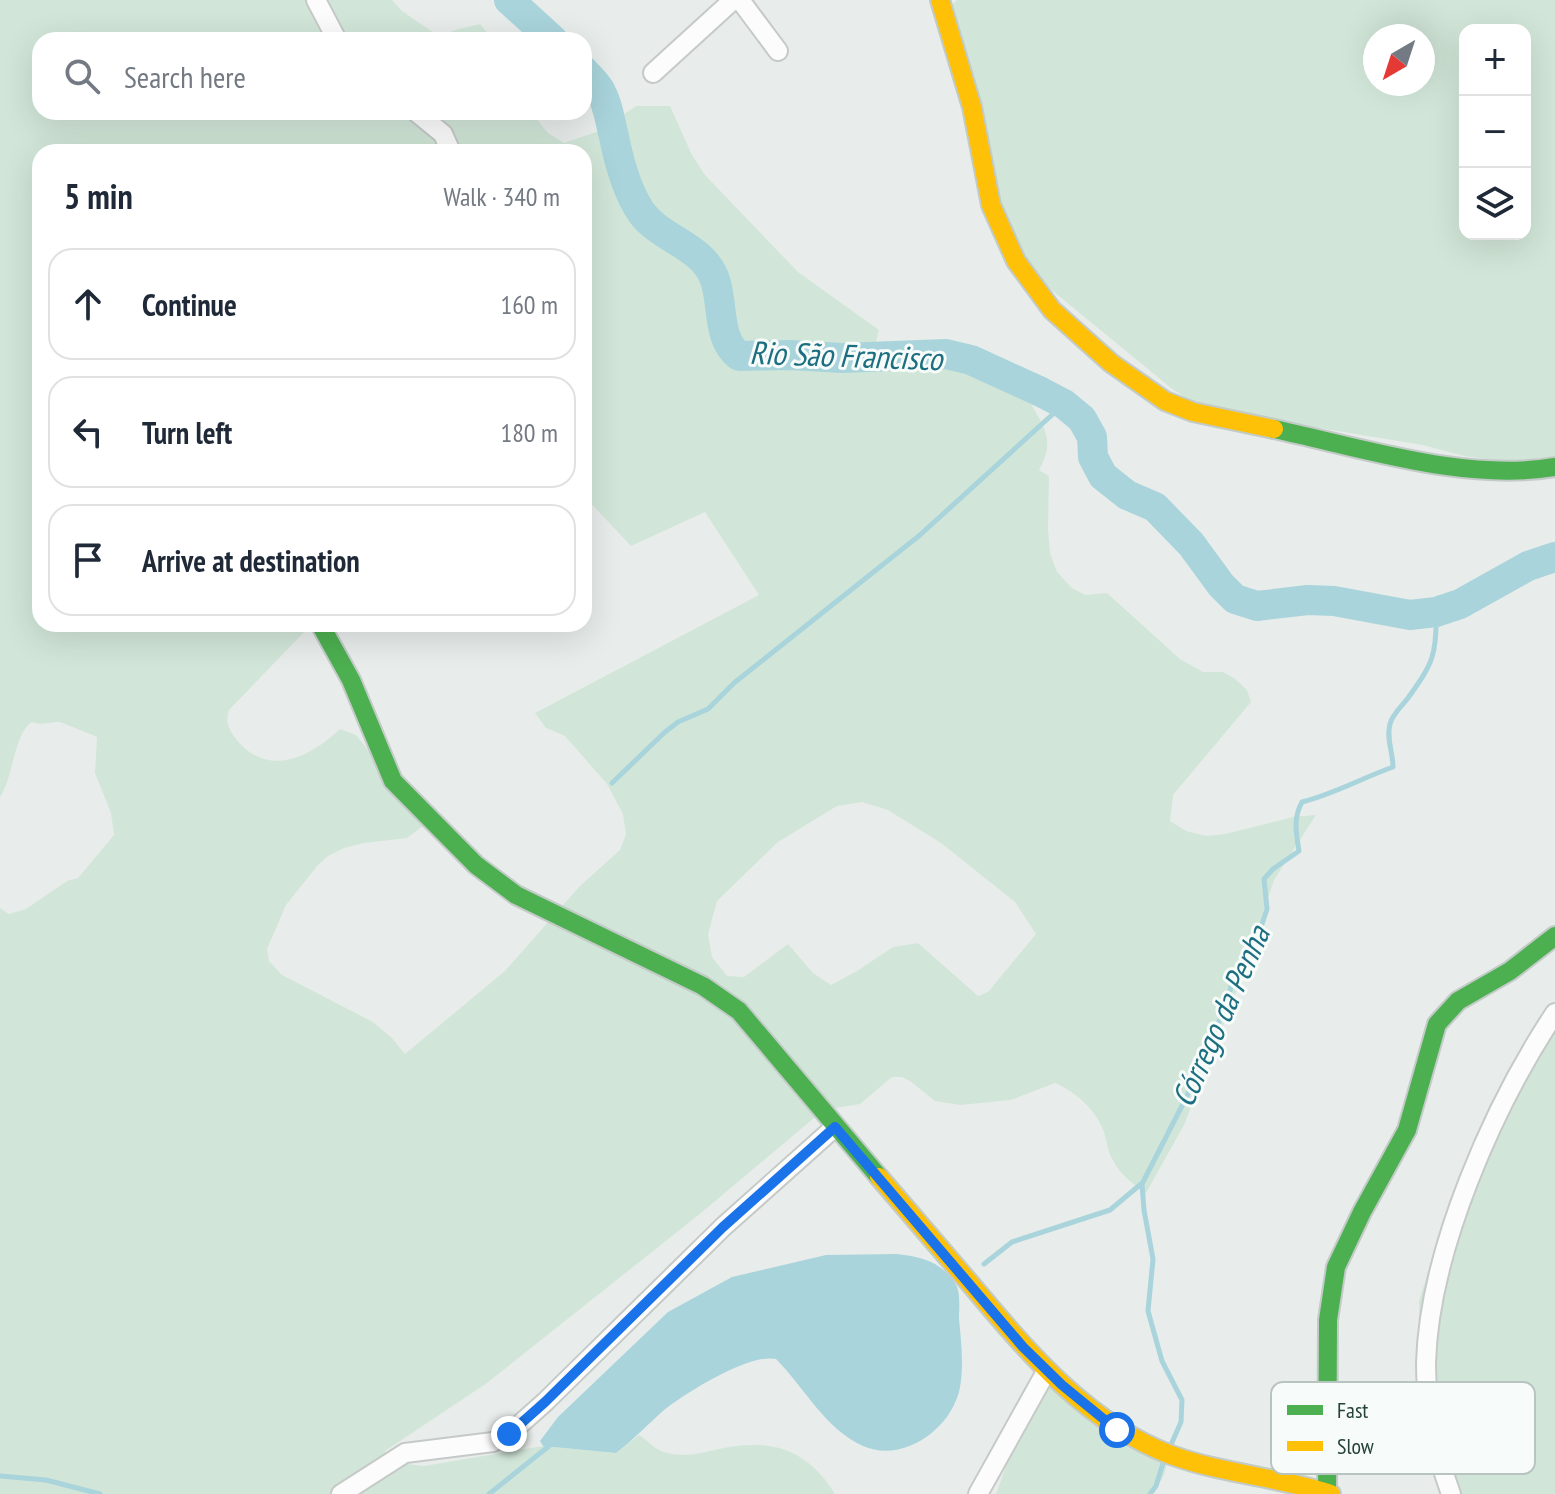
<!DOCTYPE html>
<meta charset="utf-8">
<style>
body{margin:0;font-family:"PT Sans Narrow",sans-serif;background:#f2f2f3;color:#1f2937}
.controls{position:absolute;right:24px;top:24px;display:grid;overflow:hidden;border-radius:16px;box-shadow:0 8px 32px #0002}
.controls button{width:72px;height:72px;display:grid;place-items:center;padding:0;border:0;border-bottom:2px solid #e0e1e3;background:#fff;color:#1f2937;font:40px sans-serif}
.compass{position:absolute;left:1363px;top:24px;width:72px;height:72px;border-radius:50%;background:#fff;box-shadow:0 8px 32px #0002;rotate:219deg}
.stop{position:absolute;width:24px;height:24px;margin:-18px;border:6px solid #1a73e8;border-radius:50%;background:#fff}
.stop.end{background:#1a73e8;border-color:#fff;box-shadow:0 2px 8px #0008}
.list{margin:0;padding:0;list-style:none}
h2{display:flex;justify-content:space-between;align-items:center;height:104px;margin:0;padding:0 32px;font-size:34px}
h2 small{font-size:26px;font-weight:400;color:#747a83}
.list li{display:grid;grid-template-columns:52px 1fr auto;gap:24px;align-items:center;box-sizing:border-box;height:112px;margin:0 16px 16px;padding:0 16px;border:2px solid #e0e1e3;border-radius:24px}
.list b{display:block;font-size:30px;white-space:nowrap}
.list em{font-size:26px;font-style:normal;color:#747a83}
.icon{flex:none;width:44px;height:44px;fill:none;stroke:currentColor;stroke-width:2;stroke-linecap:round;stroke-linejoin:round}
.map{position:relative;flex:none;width:1555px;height:1494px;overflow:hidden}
.search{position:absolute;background:#fff;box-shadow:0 8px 32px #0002;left:32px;top:32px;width:560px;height:88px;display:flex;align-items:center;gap:20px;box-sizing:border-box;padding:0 28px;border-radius:24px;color:#747a83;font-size:30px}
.panel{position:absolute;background:#fff;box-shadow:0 8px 32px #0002;left:32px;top:144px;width:560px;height:488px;border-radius:24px}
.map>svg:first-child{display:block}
.green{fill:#d1e6d8;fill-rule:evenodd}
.water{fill:#a9d4db}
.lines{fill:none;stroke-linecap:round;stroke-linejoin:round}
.stream{stroke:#a9d4db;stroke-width:5}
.river{stroke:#a9d4db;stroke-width:30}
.street-casing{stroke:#c5cac8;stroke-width:22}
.fast-casing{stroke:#c3cbc8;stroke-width:22}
.slow-casing{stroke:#c3cbc8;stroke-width:22}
.street{stroke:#fcfcfc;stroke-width:18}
.fast{stroke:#4caf50;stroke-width:18}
.slow{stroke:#ffc107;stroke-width:18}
.route{stroke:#1a73e8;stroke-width:10}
.labels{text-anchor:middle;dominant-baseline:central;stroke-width:6;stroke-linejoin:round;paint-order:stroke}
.water-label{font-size:32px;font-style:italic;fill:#1c6f80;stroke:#f7fbf9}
.key{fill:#f7fbf9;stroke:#b8c4c0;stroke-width:2}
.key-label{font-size:22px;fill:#24423a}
</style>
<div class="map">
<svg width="1555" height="1494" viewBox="0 0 1555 1494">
<rect width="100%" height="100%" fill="#e8edeb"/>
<!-- green -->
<g class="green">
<path d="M0,0H392L402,11L440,37L455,30L480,24L493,40H40V112H531L548,133L564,143L599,131L636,106H670L692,155L705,175L798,272L879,330L874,349C899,360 909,356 934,356C949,356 956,365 968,370C979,374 987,373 998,375C1021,379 1029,400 1039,418C1050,437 1050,450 1039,470L1049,476L1048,528L1050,553L1057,572L1072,588L1085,595L1107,593L1180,659L1203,672H1223L1234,678L1247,690L1251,702L1173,795L1170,821L1186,831L1206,836L1225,834L1293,817L1316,815L1274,880L1239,985L1184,1125L1146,1193C1134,1184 1121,1176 1114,1162C1108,1153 1107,1142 1104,1132C1096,1110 1076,1092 1055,1083L1011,1100L960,1105L935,1101L910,1081L902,1077H892L860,1104L829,1109L814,1118L701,1213L487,1383L385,1451L392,1462L424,1466L543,1446L616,1453L639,1435C647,1440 656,1450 664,1452C683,1458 701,1453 719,1449C770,1438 807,1448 835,1494H0V908L9,914L26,909L67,881L78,878L114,835L111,813L95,773L97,737C93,735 63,723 59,722C48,722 43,726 32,722C14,733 13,779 0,797ZM40,152H584V496L631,546L705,512L759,595L535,713L546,728L565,736L607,784L623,814L626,834L620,850L580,886L505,971L405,1054L392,1038L373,1022L282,975L269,961L267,949L286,905L318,865L328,856L344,848L364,843L407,838L427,823L356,735L340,729C310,757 268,779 236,739C229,729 225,722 229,710L312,624H40ZM862,802L888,810L941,843L1015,902L1036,934L988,992L978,996L918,943L893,947L857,971L831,985L813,973L788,944L744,977L727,976L712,957L708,934L717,901L778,842L837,806Z"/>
<path d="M957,0H1555V459L1516,463L1464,456L1423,445L1221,412L1190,401L1171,388L998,246L949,7ZM1465,30H1525V234H1465ZM1375,36H1423V84H1375Z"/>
<path d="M1555,1002V1494H1443L1421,1400L1419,1302L1450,1199L1524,1043Z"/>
<path d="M1053,1374L1169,1457L1164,1475L1153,1494H996L1016,1439Z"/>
</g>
<!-- water -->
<path class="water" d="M897,1254C922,1257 940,1261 955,1283C961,1292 959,1309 959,1319C961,1340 964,1366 960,1387C953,1428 903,1464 863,1446C825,1429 804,1387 776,1359C750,1353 685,1393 663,1411C647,1425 633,1440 616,1453L543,1446L540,1441L558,1417L668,1312L732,1277L826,1255Z"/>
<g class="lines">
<!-- stream -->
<g class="stream">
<path d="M612,783L665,732L678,722L708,709L734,683L920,535L1064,404"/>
<path d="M984,1264L1012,1242L1110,1210L1141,1184"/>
<path d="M1170,1447L1181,1422L1182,1400L1162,1361L1148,1311L1153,1259L1144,1210L1142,1184L1187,1096L1228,1001L1233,976L1259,933L1267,909L1264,879L1273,869L1299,851C1296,833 1293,818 1302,802C1334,794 1362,778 1393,767C1393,752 1386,739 1390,724C1392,715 1402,706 1408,698C1433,663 1437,655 1436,612"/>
<path d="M0,1476L46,1480L100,1494"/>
<path d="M489,1494L554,1442"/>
<path d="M1150,1494L1156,1486L1164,1460"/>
</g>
<!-- river -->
<g class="river">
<path d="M509,0L553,40"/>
<path d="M584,71C589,77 596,83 600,90C608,104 610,121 614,137C619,162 627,191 641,212C660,239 701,245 714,277C724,302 716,338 739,356L791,355L842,358L946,354L971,360L1041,392L1064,404L1082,419L1092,437L1093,457L1103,476L1127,495L1155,507L1191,544L1221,585L1235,599L1257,606L1308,600L1334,601L1410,615L1436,612L1460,604L1528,566L1555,557"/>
</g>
<!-- street casing -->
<g class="street-casing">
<g id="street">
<path d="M316,0L337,40"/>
<path d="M740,0L778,51"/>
<path d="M653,73L733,0"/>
<path d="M416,112L443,134L451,152"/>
<path d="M341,1494L405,1453L493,1442L509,1434L545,1402L723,1227L835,1127"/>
<path d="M978,1494L1047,1370"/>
<path d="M1451,1494C1436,1453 1426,1407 1426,1363C1429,1251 1494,1105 1555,1013"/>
</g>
</g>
<!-- fast casing -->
<g class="fast-casing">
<g id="fast">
<path d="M1274,429C1363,448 1465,482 1555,467"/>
<path d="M320,624L351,680L393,781L476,865L516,895L703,986L739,1011L879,1177"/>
<path d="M1327,1493L1328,1320L1336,1267L1362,1212L1407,1130L1437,1024L1458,1001L1510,971L1555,936"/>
</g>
</g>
<!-- slow casing -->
<g class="slow-casing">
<g id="slow">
<path d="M940,0L972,107L991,205L1016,261L1052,310L1111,363L1165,401L1193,412L1274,429"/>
<path d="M879,1177C911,1214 942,1251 974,1288C1029,1354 1089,1424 1171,1455C1223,1474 1279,1477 1331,1494"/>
</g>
</g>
<!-- street -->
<use href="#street" class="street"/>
<!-- fast -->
<use href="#fast" class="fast"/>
<!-- slow -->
<use href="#slow" class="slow"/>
</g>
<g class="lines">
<!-- route -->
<path class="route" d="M509,1434L545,1402L723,1227L835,1127L1023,1347L1062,1385L1117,1430"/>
</g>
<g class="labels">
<!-- water labels -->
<g class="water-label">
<text transform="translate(846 355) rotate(2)">Rio São Francisco</text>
<text transform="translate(1220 1016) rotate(-66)">Córrego da Penha</text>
</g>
</g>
<!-- legend -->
<rect x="1271" y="1382" width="264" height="92" rx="12" class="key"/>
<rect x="1287" y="1405" width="36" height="10" fill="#4caf50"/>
<rect x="1287" y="1441" width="36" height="10" fill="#ffc107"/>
<g class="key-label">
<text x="1337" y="1418">Fast</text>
<text x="1337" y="1454">Slow</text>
</g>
</svg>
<div class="controls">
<button>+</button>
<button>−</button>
<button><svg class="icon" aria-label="layers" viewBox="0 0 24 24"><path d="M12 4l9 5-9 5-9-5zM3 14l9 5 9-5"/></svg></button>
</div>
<svg class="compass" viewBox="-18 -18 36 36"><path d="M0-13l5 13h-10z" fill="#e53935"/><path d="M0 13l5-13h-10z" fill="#747a83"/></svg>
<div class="stop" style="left:1117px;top:1430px"></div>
<div class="stop end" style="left:509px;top:1434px"></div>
<div class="search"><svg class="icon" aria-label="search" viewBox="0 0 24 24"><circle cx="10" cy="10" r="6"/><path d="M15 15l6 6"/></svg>Search here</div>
<section class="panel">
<h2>5 min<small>Walk · 340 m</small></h2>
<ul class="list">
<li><svg class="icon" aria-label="ahead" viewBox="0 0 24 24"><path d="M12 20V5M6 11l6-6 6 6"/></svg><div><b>Continue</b></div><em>160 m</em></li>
<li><svg class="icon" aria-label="left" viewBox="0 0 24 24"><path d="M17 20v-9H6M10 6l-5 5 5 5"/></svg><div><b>Turn left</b></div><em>180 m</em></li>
<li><svg class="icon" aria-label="arrive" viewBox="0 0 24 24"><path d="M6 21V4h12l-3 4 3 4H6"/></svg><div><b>Arrive at destination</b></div></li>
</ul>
</section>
</div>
